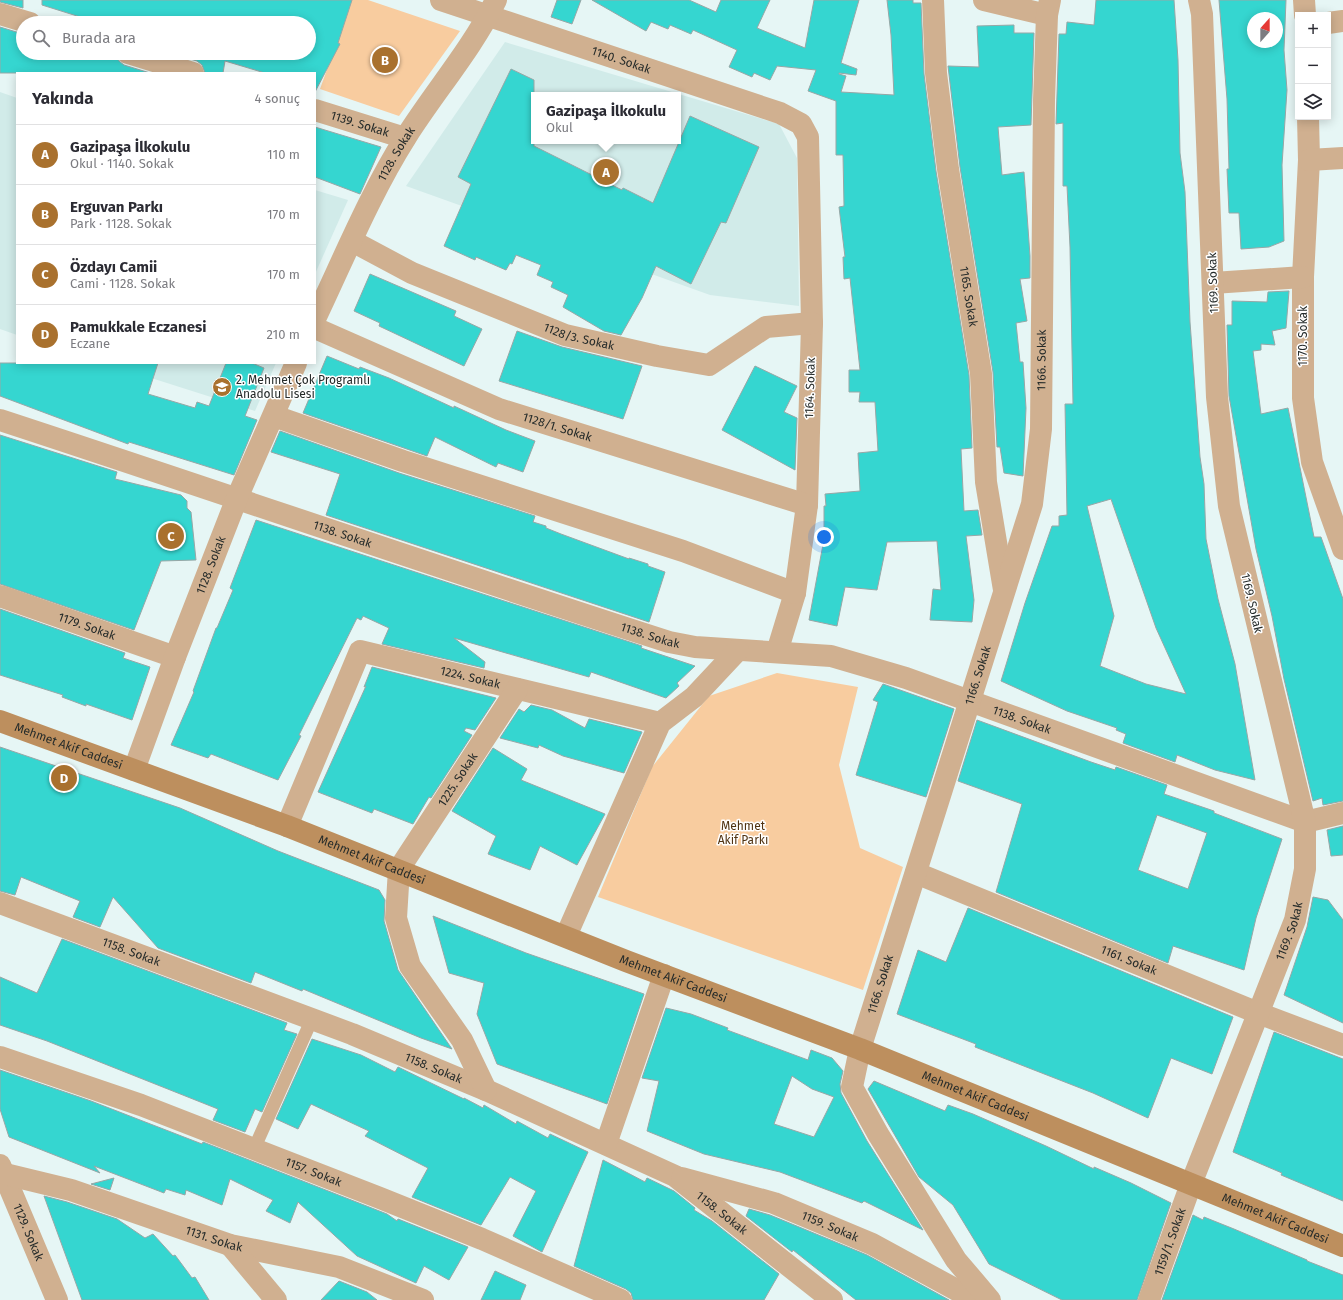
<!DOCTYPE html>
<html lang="tr">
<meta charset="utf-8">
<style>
body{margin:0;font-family:"Fira Sans",sans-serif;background:#f2f2f3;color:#2b2b33}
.controls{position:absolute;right:12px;top:12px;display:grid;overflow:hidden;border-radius:0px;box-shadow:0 2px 10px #0003}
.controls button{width:36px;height:36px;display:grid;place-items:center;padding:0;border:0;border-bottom:1px solid #e1e1e2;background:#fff;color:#2b2b33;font:20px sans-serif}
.compass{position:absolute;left:1247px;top:12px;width:36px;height:36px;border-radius:50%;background:#fff;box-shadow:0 2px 10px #0003;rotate:21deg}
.you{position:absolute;left:824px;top:537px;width:14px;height:14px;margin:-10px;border:3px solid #fff;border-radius:50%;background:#1a73e8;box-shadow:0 0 0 6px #1a73e833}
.badge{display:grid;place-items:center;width:26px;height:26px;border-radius:50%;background:#a9712e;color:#fff;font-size:13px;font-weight:700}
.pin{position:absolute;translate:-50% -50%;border:2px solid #fff;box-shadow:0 1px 4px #0006}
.popup{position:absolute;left:531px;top:92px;width:150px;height:52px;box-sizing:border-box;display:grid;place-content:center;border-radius:0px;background:#fff;filter:drop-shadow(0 1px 3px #0005);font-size:13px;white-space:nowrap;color:#7c7c81}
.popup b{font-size:15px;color:#2b2b33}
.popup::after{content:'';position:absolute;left:50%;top:100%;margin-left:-8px;border:8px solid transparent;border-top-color:#fff}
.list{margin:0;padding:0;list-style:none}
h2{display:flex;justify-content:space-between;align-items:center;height:52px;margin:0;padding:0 16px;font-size:17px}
h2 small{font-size:13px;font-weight:400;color:#7c7c81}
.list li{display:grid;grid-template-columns:26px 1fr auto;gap:12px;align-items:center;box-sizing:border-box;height:60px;padding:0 16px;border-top:1px solid #e1e1e2}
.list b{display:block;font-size:15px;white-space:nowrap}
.list p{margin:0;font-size:13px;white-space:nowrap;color:#7c7c81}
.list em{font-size:13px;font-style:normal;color:#7c7c81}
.icon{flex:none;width:22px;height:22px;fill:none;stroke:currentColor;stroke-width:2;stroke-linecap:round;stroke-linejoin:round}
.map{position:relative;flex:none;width:1343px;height:1300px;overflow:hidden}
.search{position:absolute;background:#fff;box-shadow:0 2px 10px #0003;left:16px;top:16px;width:300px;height:44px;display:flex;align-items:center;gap:10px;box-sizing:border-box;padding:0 14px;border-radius:22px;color:#7c7c81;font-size:15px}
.panel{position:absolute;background:#fff;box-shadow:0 2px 10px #0003;left:16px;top:72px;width:300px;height:292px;border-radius:0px}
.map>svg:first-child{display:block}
.built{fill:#d1ebe9;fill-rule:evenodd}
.green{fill:#f8cc9f}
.building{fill:#35d6d0;stroke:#97a7a6;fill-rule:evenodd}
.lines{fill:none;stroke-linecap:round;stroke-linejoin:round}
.service{stroke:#d0b090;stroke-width:13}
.minor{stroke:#d0b090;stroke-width:22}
.secondary{stroke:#bd8f5e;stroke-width:22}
.labels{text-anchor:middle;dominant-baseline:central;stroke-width:3;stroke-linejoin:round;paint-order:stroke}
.street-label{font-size:12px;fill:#252b2a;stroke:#fff}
.poi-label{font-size:12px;fill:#252b2a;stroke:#fff;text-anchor:start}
.park-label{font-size:12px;fill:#503312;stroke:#fff}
</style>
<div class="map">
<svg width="1343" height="1300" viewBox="0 0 1343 1300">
<rect width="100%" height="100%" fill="#e6f6f5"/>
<!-- built -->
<g class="built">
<path d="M505,42L779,124L797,158L799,306L710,295L406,186ZM534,95H678V141H534Z"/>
<path d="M0,92L17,98V335L0,329Z"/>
<path d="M315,190L348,200L315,274Z"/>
<path d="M104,363H276L255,411Z"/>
</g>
<!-- green -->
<g class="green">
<path d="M352,0H368L460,31L399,116L320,89Z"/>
<path d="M777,673L858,687L839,765L860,848L903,867L863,990L598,897L652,767L709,696Z"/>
</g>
<!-- building -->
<g class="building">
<path d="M0,0H23V8L0,2Z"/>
<path d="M42,0H352L338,43L340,44L315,92V73H265L225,61L223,73H205L202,65L197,61L170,53H309V23H92L93,21L42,5Z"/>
<path d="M557,0H581L572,24L551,17Z"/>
<path d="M592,0H689L716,12L721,0H770L757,28L805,48L814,0H859L841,63L857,69L856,75L839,73V74L846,76L841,92L894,95L891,35L887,0H913V3H921L924,74L936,171L969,375L972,448L961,449L964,511L978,510L982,535L966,536L974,600L972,622L930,620L933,589L941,590L937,541L887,542L877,590L845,587L837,626L809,620L824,539V506H826L825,494L860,491L858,453L878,451L875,402H859L860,392H849V370H860L850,278L844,279L843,257H845L839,207L844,206L843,155H836V101L808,91L816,70L777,66L770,80L754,73L752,77L729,67L737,50L693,30L691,34L670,25L668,29L651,22L646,31Z"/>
<path d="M1096,0H1174L1178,60L1180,153L1185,192L1190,322L1200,457L1204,484L1206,539L1218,599L1235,664L1255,780L1215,770L1177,755L1175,762L1123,743L1126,734L1116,730L1117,728L1067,711L1001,681L1025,603L1052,526H1059V516L1067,515L1065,404H1073L1070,247L1067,186H1063V123L1056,124L1059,34H1066L1067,22L1094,25ZM1111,499L1156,628L1186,694L1146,684L1100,666L1114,616L1087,506Z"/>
<path d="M1219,0H1286L1284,50L1287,90L1282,165L1284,241L1269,247L1241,249L1239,213H1229L1227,169H1229L1227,99ZM1253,18H1277V42H1253Z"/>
<path d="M1014,25V33H1034L1031,125L998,127L1002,175L1024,172L1030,256V278L1020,279L1027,321L1016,323L1020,362H1023L1026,408L1023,476L1004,473L1000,447H997L993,372L960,167L948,66L979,67L977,26Z"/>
<path d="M0,27L23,34V53H116L119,61L124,65L150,73H0Z"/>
<path d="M511,69L534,80V146L622,190L623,188L653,203L690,116L759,147L726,223L721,222L691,284L656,266L642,298L621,335L604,331L563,307L568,295L551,287L553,282L537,275L541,265L516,255L512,264L510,263L506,270L476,257L475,260L444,246L471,184L458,177Z"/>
<path d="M315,127L381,147L360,194L315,177Z"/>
<path d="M370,274L456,311L454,316L482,329L464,366L379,326L380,323L354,311Z"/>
<path d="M1289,291L1286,328L1272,331L1275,345L1261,344V350L1253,351L1261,414L1288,408L1314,537H1321L1343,599V801L1323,805L1322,798L1313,801L1284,679L1272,616L1256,549L1229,396L1227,325H1232V301L1267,302L1268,292Z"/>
<path d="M517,331L562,347L642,366L623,419L499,381Z"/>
<path d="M327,356L359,369L360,367L389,378L454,408V406L506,430L535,441L523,472L498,463L496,467L435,437L427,456L303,413Z"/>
<path d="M0,363H158L148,394L195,408L197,402L209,406L226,363H252L264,368L245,416L257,420L234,475L129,442L128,444L0,396Z"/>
<path d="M755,366L797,386L784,412L797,418L795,470L722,430Z"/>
<path d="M280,431L399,473L535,516L533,522L546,526V528L561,534L629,559V558L648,564V566L665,572L649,622L326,515L340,474L271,452Z"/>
<path d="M0,435L117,472L115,479L181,495L187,501V508L191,512L196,560L161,561L134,630L0,584Z"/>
<path d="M256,520L642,646L641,648L695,666L677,683L679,686L666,698L591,672L589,677L454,638L485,662L484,668L382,644L389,628L363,616L361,620L357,618L299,735L301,736L278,780L211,754L208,758L171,745L194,692L193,691L216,628H217L233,590L230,588Z"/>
<path d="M0,609L125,653L123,658L150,667L132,720L86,704V706L62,697L63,695L0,675Z"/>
<path d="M372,667L496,698L475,730L466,728L464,731L472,735L431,798L429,797L413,824L374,809L372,813L318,792L366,686L364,687Z"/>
<path d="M883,684L954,709L926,797L856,775L878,702L873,700Z"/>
<path d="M531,705L552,710L585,728L589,719L642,732L624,773L563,756L539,745L538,748L500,738L519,709L524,712Z"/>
<path d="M977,720L1091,762L1115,770L1116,767L1167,785L1164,794L1214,811V813L1282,839L1256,918L1244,970L1173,946L1168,963L996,892L1022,804L958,781ZM1157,815L1207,833L1188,889L1138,870Z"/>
<path d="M0,747L180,808L278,851L379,890L385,900L384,921L398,970L452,1049L421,1038L303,989L302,991L255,972L251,983L158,948L113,897L100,927L73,917L80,901L21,877L15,895L0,891Z"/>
<path d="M493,748L527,769L521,780L605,814L577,865L540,846L530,870L488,854L496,836L452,811Z"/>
<path d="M1343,826V855L1331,856L1327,830Z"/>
<path d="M1313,897L1328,900L1343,920V1023L1284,995L1307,927Z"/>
<path d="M968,908L1233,1017L1212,1074L1171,1058L1148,1118L1093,1093L975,1047L976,1044L897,1014L918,950L946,962Z"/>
<path d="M433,916L526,953L644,994L607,1104L497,1064L477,1014L484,983L449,973Z"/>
<path d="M62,939L287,1023L284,1030L297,1034L262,1112L255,1109L245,1132L213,1120L218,1109L47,1041L0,1025V977L37,993Z"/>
<path d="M666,1008L691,1014L728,1028L727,1030L808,1060L811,1050L832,1058L843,1071L840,1084L841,1093L867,1141L923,1230L864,1201L862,1203L780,1172L704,1154L647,1131L659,1081L642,1078ZM792,1076L812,1089L834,1097L814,1137L774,1124Z"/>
<path d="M1274,1032L1343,1059V1201L1281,1175L1282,1173L1233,1152Z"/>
<path d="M312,1039L361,1055L395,1072L398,1067L464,1099V1098L483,1108L484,1105L516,1124L517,1121L548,1138L550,1134L588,1152L542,1252L513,1236L536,1191L510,1177L481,1225L412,1197L428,1168L365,1136L369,1131L311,1104L298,1129L276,1119Z"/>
<path d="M0,1070L91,1101L202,1144L203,1142L387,1214L397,1221L398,1219L468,1247L449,1280L424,1266L416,1283L357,1256L298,1202L290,1223L266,1211L273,1200L230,1179L222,1205L186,1190L185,1195L166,1189L164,1193L94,1166L100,1173L9,1137L0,1109Z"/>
<path d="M874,1081L945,1111L948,1105L973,1114L1046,1146L1094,1169V1167L1131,1183L1171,1203L1137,1300H1062L989,1264L953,1205L919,1177L868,1089Z"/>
<path d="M603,1160L645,1182L647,1178L674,1191L695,1208L694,1210L712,1221L779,1274L764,1300H633L631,1293L626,1289L574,1266Z"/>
<path d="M114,1178L110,1190L91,1184Z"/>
<path d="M44,1196L67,1202L117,1219L145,1238L153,1234L173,1256L175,1255L192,1278L195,1277L209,1300H82Z"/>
<path d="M749,1209L770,1215L867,1255L949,1300H856L793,1250L792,1252L746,1216Z"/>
<path d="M1193,1215L1203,1220L1204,1217L1234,1229L1307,1260V1261L1343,1275V1300H1162Z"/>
<path d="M495,1271L526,1285L520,1300H481Z"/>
<path d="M339,1281L367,1292L377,1300H321Z"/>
</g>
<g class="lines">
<!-- service -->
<path class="service" d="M254,1149L312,1019"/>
<!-- minor -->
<g class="minor">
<path id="s1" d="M441,0L780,113L801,124L808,137L812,323L807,505L795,593L777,652"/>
<path id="s2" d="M933,0L936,73L948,169L981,374L986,482L1004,590"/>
<path d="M984,0L1047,15"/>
<path d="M1304,0L1305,15"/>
<path d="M0,14L30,23"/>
<path d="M1328,23L1343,21"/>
<path d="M128,53L193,73"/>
<path id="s3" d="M315,110L405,138"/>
<path d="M1308,117L1309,160L1303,277V398L1312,462L1343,549"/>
<path d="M1309,160L1343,158"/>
<path id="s4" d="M352,241L412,273L565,335L657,356L709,365L766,327L812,323"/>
<path d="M1213,283L1303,277"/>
<path id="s5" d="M315,319C343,260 371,192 406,137C435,91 472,49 496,0"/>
<path id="s6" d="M315,328L499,409L807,505"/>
<path d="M274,416L403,461L683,551L795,593"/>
<path id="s7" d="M0,420C223,493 445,570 669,642L695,647L831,656L906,678L1305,822L1343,813"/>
<path id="s8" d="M0,596L175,657"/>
<path id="s9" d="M134,770L175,657L237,498L296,363"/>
<path id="s10" d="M287,826L360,651L660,723"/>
<path id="s11" d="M916,873L1258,1013L1343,1045"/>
<path id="s12" d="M0,903L352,1034L486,1090L675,1176L832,1300"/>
<path d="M566,936L660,723L694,697L738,650"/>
<path id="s13" d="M0,1057L141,1105L380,1198L482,1239L621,1300"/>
<path id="s14" d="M486,1090L462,1040L410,966L396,918L399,869L517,689"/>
<path d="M606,1144L664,975"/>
<path id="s15" d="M0,1165L57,1300"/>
<path id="s16" d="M5,1174L71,1190L230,1245L339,1267L423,1300"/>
<path id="s17" d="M682,1178L774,1203L872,1244L975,1300"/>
<path d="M230,1245L276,1300"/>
<path id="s18" d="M990,1300L956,1260L878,1134L852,1087L860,1049L1032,504L1041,429L1044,100L1047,15L1050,0"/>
<path id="s19" d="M1149,1300L1191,1184L1295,920L1305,869V822L1229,506L1217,397L1202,14L1199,0"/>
</g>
<!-- secondary -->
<path class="secondary" id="s20" d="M0,721L287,826L626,961L860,1049L1343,1246"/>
</g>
<!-- icons -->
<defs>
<g id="school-disc" transform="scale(1)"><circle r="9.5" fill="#a9712e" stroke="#fff"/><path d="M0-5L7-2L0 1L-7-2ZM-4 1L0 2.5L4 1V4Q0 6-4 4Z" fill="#fff"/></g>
</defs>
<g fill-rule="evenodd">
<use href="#school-disc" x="222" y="387"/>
</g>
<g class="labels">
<!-- street labels -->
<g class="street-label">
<text stroke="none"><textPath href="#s1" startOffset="190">1140. Sokak</textPath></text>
<text stroke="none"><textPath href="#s3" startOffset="47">1139. Sokak</textPath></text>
<text stroke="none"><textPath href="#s5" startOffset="184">1128. Sokak</textPath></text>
<text transform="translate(1213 283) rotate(-92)">1169. Sokak</text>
<text stroke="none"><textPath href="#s2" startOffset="299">1165. Sokak</textPath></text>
<text stroke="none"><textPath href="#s4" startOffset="247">1128/3. Sokak</textPath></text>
<text transform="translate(1303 336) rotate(-90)">1170. Sokak</text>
<text stroke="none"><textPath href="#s18" startOffset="1009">1166. Sokak</textPath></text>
<text transform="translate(810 388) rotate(-88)">1164. Sokak</text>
<text stroke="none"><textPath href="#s6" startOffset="262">1128/1. Sokak</textPath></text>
<text stroke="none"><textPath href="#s7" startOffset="361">1138. Sokak</textPath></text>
<text stroke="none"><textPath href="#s9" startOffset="219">1128. Sokak</textPath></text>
<text transform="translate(1252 603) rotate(77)">1169. Sokak</text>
<text stroke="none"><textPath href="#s8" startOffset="92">1179. Sokak</textPath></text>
<text stroke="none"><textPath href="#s7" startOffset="685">1138. Sokak</textPath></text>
<text stroke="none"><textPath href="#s18" startOffset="685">1166. Sokak</textPath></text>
<text stroke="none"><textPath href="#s10" startOffset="303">1224. Sokak</textPath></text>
<text stroke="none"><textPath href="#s7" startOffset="1069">1138. Sokak</textPath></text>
<text stroke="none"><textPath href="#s20" startOffset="73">Mehmet Akif Caddesi</textPath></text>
<text stroke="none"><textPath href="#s14" startOffset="352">1225. Sokak</textPath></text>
<text stroke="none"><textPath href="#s20" startOffset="397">Mehmet Akif Caddesi</textPath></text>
<text stroke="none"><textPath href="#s19" startOffset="395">1169. Sokak</textPath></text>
<text stroke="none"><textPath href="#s12" startOffset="140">1158. Sokak</textPath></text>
<text stroke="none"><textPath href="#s11" startOffset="230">1161. Sokak</textPath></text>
<text stroke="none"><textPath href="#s20" startOffset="721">Mehmet Akif Caddesi</textPath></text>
<text stroke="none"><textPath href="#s18" startOffset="361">1166. Sokak</textPath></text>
<text stroke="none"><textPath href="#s12" startOffset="464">1158. Sokak</textPath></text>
<text stroke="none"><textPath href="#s20" startOffset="1045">Mehmet Akif Caddesi</textPath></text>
<text stroke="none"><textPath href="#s13" startOffset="334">1157. Sokak</textPath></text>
<text stroke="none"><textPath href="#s12" startOffset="788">1158. Sokak</textPath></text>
<text stroke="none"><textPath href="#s20" startOffset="1369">Mehmet Akif Caddesi</textPath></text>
<text stroke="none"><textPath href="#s17" startOffset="156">1159. Sokak</textPath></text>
<text stroke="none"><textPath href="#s15" startOffset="73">1129. Sokak</textPath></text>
<text stroke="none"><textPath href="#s16" startOffset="219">1131. Sokak</textPath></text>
<text stroke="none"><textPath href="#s19" startOffset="62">1159/1. Sokak</textPath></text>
</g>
<!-- poi labels -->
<g class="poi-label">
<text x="236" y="380">2. Mehmet Çok Programlı<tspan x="236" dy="14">Anadolu Lisesi</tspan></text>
</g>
<!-- park labels -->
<g class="park-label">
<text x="743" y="826">Mehmet<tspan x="743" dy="14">Akif Parkı</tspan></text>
</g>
</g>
</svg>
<div class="controls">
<button>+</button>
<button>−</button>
<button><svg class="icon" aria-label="layers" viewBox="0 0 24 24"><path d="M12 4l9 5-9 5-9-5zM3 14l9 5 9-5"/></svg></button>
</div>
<svg class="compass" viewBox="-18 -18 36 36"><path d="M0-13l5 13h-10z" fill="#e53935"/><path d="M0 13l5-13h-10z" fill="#7c7c81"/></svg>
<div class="you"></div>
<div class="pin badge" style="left:606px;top:172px">A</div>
<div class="popup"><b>Gazipaşa İlkokulu</b>Okul</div>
<div class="pin badge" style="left:385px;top:60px">B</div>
<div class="pin badge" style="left:171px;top:536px">C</div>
<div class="pin badge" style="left:64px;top:778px">D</div>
<div class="search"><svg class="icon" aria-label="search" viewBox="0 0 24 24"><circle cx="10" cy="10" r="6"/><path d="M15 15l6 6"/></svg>Burada ara</div>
<section class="panel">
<h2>Yakında<small>4 sonuç</small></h2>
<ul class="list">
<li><span class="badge">A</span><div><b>Gazipaşa İlkokulu</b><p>Okul · 1140. Sokak</p></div><em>110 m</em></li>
<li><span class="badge">B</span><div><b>Erguvan Parkı</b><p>Park · 1128. Sokak</p></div><em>170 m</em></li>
<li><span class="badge">C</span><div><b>Özdayı Camii</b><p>Cami · 1128. Sokak</p></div><em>170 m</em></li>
<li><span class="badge">D</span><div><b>Pamukkale Eczanesi</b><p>Eczane</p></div><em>210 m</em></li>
</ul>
</section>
</div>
